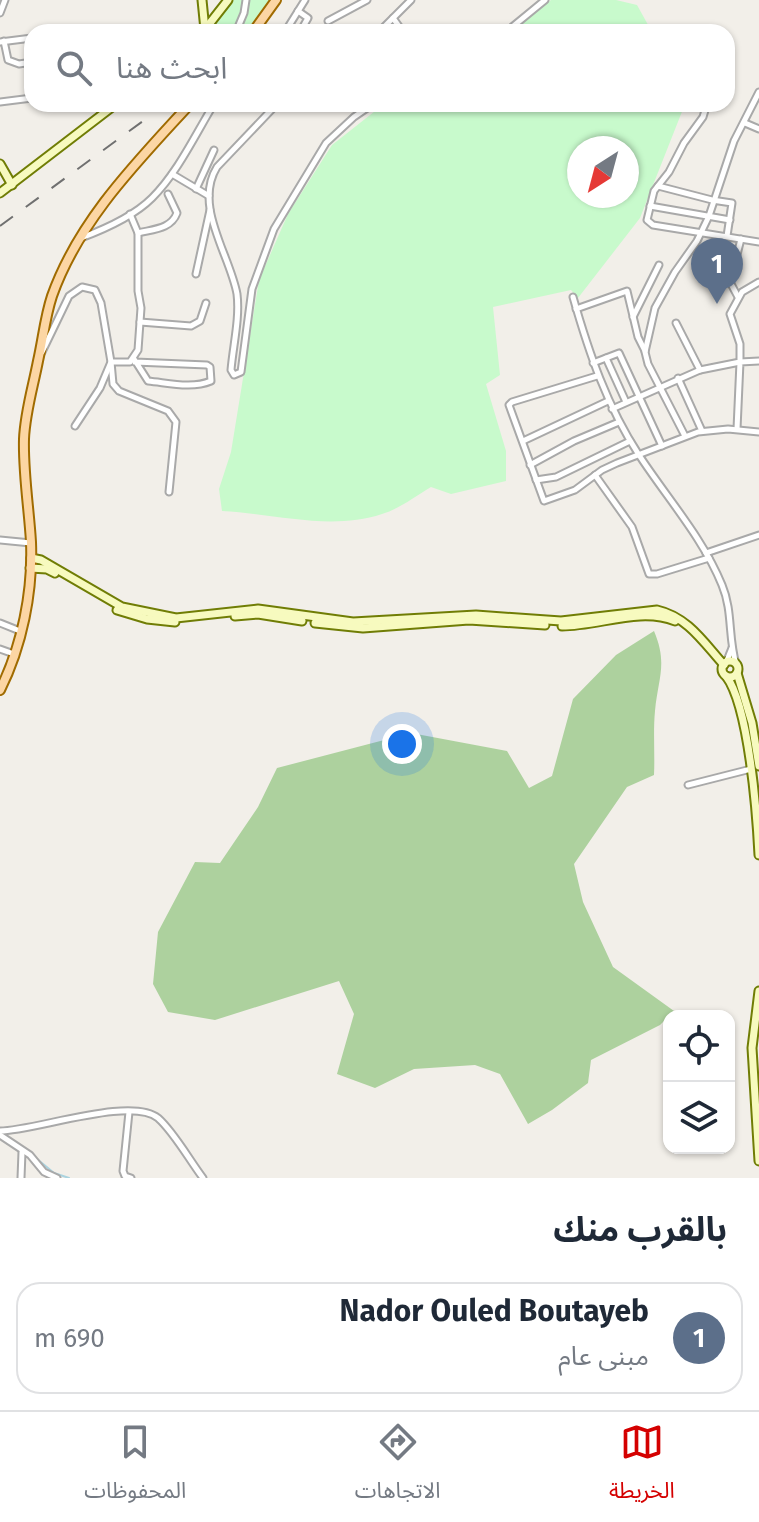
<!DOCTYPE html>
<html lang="ar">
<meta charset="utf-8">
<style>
body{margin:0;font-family:"Fira Sans","Noto Sans Arabic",sans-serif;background:#f6f6f7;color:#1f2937;direction:rtl}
.controls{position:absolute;right:24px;bottom:24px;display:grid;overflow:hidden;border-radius:16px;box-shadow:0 2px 6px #0004}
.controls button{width:72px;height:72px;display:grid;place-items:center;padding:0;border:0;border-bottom:2px solid #e0e1e3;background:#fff;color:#1f2937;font:40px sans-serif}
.compass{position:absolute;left:567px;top:136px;width:72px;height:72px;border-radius:50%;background:#fff;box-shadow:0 2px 6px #0004;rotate:216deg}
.you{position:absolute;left:402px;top:744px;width:28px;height:28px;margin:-20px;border:6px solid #fff;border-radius:50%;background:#1a73e8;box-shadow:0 0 0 12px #1a73e833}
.badge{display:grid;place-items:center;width:52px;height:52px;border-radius:50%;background:#d40000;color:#fff;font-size:26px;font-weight:700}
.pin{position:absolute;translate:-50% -66px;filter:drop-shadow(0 2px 4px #0008)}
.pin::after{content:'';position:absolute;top:42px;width:28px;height:24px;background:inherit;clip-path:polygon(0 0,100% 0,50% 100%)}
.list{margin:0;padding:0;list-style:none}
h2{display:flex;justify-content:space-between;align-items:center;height:104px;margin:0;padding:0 32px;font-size:34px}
h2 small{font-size:26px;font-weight:400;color:#747a83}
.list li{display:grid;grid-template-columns:52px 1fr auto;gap:24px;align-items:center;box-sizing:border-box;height:112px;margin:0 16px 16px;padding:0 16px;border:2px solid #e0e1e3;border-radius:24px}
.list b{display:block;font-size:30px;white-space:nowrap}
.list p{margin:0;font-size:26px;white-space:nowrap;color:#747a83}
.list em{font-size:26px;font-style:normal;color:#747a83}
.icon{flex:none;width:44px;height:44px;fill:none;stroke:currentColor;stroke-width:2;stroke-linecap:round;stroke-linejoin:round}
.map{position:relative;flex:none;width:759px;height:1178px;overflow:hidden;direction:ltr}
.search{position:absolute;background:#fff;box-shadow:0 2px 6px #0004;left:24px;right:24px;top:24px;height:88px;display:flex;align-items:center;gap:20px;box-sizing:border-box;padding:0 28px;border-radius:24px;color:#747a83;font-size:30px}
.sheet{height:232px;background:#fff}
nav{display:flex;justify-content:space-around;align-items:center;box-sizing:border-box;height:112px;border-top:2px solid #e0e1e3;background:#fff;font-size:22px;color:#747a83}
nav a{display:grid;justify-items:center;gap:4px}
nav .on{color:#d40000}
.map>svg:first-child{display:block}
.forest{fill:#add19e}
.park{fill:#c8facc;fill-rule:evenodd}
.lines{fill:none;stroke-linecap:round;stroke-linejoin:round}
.stream{stroke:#aad3df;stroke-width:2}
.street-casing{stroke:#a9a9a9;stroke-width:9}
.secondary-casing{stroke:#707d05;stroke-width:11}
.primary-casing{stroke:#a06b00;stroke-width:12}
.street{stroke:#fff;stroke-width:5}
.secondary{stroke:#f7fabf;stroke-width:7}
.primary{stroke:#fcd6a4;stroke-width:8}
.rail{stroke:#707070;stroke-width:2;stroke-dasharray:16 16;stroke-linecap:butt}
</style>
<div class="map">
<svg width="759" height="1178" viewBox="0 0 759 1178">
<rect width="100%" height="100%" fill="#f2efe9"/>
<!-- forest -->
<path class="forest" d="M654,631C668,664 658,678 655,711C653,732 655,754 654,775L627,787L574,864L583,902L613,967L674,1011L660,1025L591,1060L588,1083L552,1110L528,1124L500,1074L475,1065L414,1069L375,1088L337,1074L354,1014L339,981L215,1020L168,1012L153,984L158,932L195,862L220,863L258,807L277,768L411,733L507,751L529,788L552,776L573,699L616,655Z"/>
<!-- park -->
<g class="park">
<path d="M233,0H271L249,32H210Z"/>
<path d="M551,0H616L637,5L652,32H508Z"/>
<path d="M384,104H685L640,218L578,298L571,290L493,307L500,375L486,384L506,451V481L451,494L431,487C416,496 399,509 382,514C331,531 275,514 222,511L219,489L231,452L259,280L288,214L332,145ZM627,148V196H579V148Z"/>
</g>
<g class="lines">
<!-- stream -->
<path class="stream" d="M37,1159L54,1173L69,1178"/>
<!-- street casing -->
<g class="street-casing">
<g id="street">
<path d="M298,11L308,18L300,32"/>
<path d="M0,13L5,0"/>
<path d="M393,18L403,32"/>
<path d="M328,21L367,0"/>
<path d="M236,32L244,13L246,0"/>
<path d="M285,32L305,0"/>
<path d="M379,32L411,0"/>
<path d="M506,32L545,0"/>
<path d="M4,41L8,60L19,64L32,62"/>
<path d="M0,42L32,38"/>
<path d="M0,102L32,98"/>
<path d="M277,104L217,167C193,206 230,255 237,294C240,318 233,346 231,370L234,375L241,372L252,289L274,229L326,143L354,117L373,104"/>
<path d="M706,107L703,117L684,143L669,172L654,191L647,220L653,225L759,242"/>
<path d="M745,123L759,129"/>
<path d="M172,174L209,196"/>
<path d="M658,186L712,200L732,203L727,236"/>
<path d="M196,189L214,150"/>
<path d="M650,206L730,220"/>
<path d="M130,214L138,233V291L141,308L138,350L130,362H111L113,384L119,391L168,411L176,422L169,492"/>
<path d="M138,233C154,229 171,229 177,213L168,194"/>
<path d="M81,238C105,229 134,216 152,198C178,172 195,135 214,104"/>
<path d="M196,274L210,210"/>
<path d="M573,297C589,353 607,406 639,455C667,498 703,538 722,585C733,611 728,638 736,664"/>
<path d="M738,297L730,282L741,239"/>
<path d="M576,309L627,291L638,337L645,351"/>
<path d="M633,317L659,265"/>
<path d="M140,322L191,326L200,321L206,303"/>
<path d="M676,323L700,370"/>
<path d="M42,352L69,296L82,287L95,290L101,303L111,362L100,388L75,426"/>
<path d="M606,358L626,402"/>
<path d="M134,359L148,381C169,383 192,389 211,381L210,367L207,365L135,362"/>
<path d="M593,363L619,353L662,446"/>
<path d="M597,376L512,402L509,405L544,501L575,490L602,470L617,463L698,432L728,429L759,432"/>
<path d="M678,378L702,431"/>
<path d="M612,409L700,370L740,362V344L730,314L742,292L759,282"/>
<path d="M737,429L740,362L759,361"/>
<path d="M685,436L648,364L645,352L655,308L675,272L697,241L709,216L734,141L759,92"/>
<path d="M523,441L608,401"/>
<path d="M530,465L574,441L619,422"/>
<path d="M595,475L632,527L649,574H657L709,558"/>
<path d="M536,480L556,477L630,441"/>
<path d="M0,540L31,543"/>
<path d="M706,553L759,535"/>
<path d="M0,623L20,631"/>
<path d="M0,649L14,654"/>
<path d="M726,663L732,648"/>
<path d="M688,785L751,769"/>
<path d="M129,1112L123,1171L125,1176L131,1178"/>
<path d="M0,1131C34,1131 131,1096 158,1118C174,1132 190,1161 203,1178"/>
<path d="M0,1135L30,1155L44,1172L57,1178"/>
<path d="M21,1178L22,1152"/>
</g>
</g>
<!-- secondary casing -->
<g class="secondary-casing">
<g id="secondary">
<path d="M202,0L205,30"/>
<path d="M203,32L228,0"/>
<path d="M0,164L12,185"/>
<path d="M0,193L116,104"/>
<path d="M31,558L41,560L122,607L176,618L258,609L353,622L476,615L561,621L657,610C688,617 704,643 724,665"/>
<path d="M30,568L47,569L55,573"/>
<path d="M117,610L147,619L175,622"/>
<path d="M235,616L258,614L302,621"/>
<path d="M315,623L363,628L469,620L545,625"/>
<path d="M562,626C599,626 640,607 675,621"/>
<circle cx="730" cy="669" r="8"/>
<path d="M737,673L752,723L759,766"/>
<path d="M726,676C749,706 757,815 759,855"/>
<path d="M759,991L752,1048L759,1161"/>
</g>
</g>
<!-- primary casing -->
<g class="primary-casing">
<g id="primary">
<path d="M253,32L276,0"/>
<path d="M0,690C22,646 33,592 31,542C29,508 23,473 24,439C25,413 33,387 38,361C43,339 45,317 52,296C79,220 137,162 190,104"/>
</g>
</g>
<!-- street -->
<use href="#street" class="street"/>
<!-- secondary -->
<use href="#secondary" class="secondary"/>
<!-- primary -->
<use href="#primary" class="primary"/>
<!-- rail -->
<path class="rail" d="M0,226L143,121"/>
</g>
</svg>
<div class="controls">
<button><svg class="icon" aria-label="locate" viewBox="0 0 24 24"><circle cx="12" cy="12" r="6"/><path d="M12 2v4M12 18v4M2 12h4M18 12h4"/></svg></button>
<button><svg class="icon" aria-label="layers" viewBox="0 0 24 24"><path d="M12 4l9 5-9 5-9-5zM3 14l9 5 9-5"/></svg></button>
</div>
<svg class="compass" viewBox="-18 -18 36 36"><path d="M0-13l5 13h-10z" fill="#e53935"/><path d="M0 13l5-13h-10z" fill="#747a83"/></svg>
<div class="you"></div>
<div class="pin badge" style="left:717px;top:304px;background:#5c6f8a">1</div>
<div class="search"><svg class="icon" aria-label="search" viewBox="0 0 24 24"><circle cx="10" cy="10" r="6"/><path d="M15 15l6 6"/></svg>ابحث هنا</div>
</div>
<section class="sheet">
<h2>بالقرب منك<small></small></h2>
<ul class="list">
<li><span class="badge" style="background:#5c6f8a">1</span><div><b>Nador Ouled Boutayeb</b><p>مبنى عام</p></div><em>690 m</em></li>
</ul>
</section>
<nav>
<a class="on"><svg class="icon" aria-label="map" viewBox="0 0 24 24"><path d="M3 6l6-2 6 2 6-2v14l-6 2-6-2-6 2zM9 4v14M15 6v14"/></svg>الخريطة</a>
<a><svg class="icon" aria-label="directions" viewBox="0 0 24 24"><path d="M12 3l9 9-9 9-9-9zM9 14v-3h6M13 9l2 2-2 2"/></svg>الاتجاهات</a>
<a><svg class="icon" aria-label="saved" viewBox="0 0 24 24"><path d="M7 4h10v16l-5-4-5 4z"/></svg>المحفوظات</a>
</nav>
